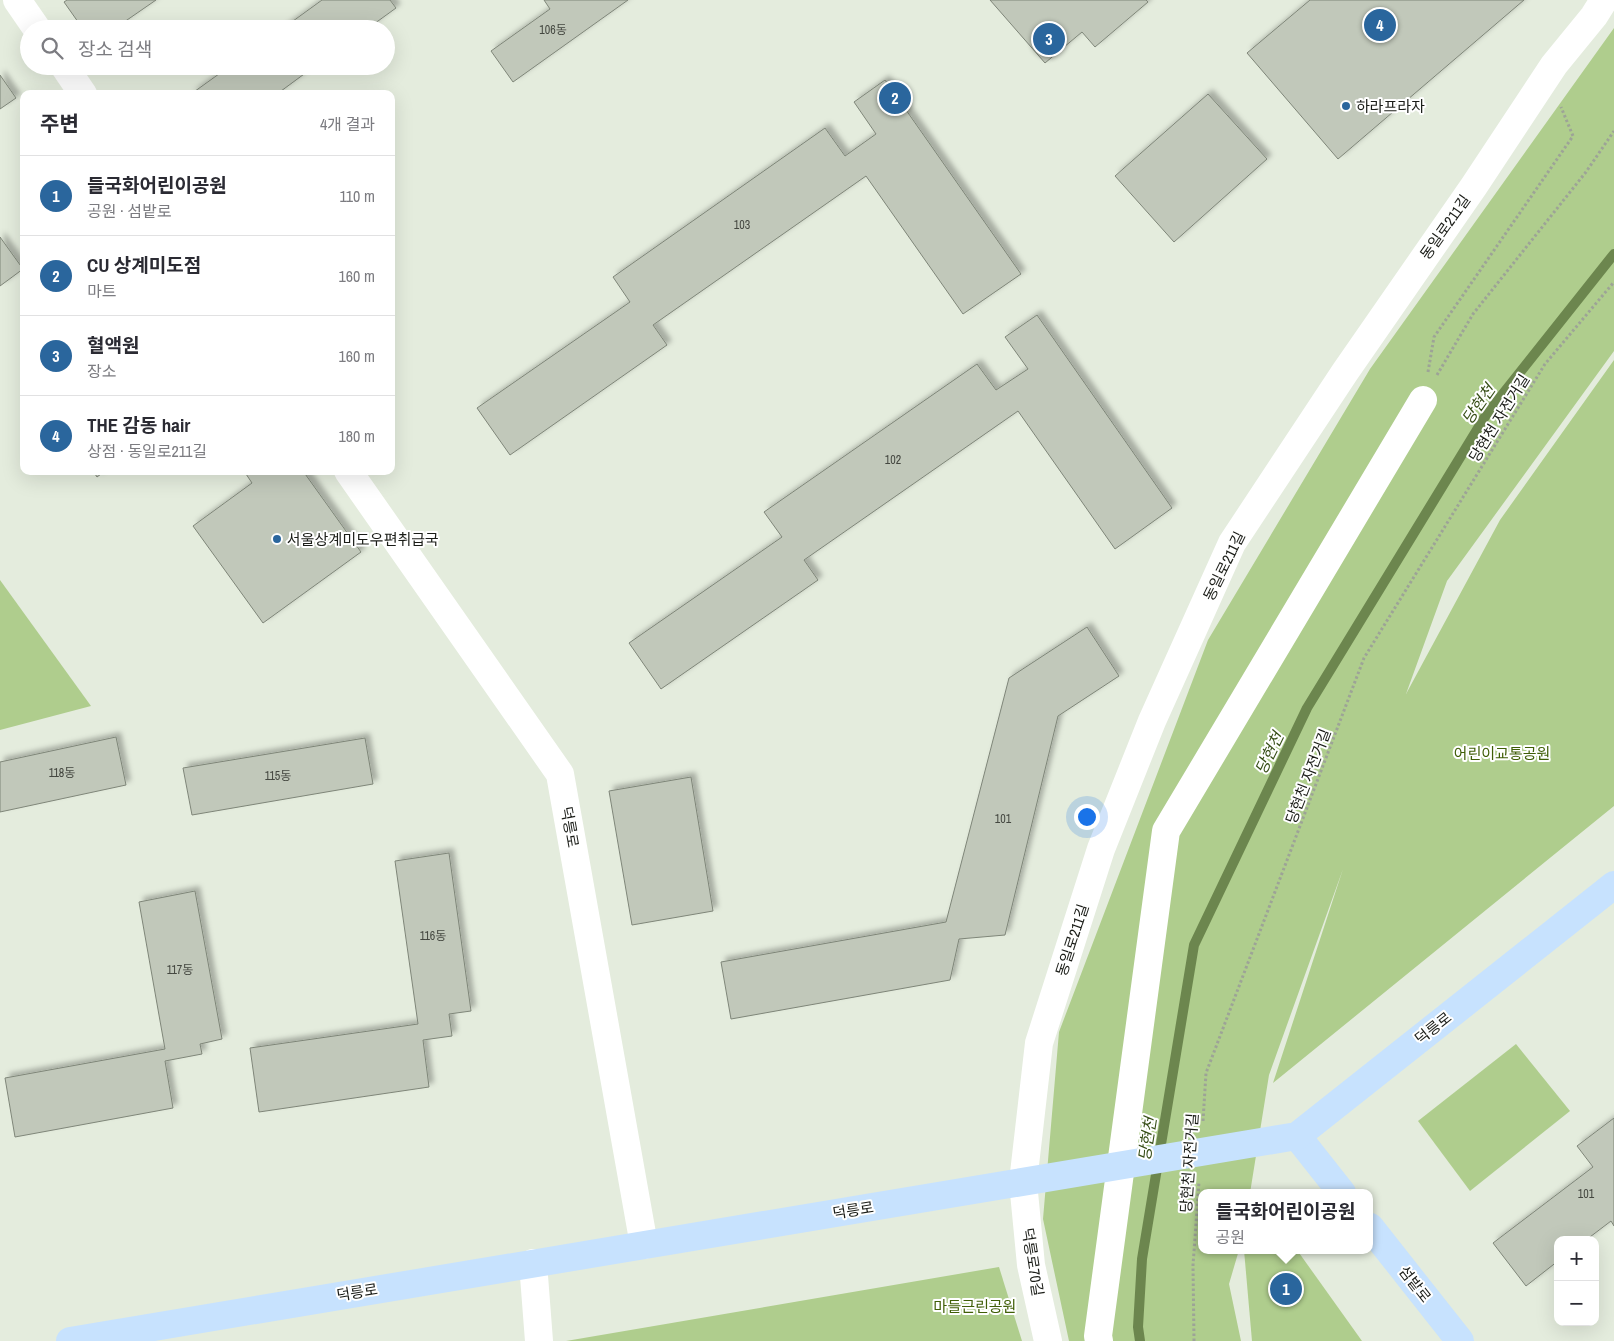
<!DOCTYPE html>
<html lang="ko">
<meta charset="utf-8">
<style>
body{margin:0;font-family:"Archivo Narrow","Noto Sans KR",sans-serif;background:#f7f7f7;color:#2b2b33}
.controls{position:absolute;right:15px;bottom:15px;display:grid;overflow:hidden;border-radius:10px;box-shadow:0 5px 20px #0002}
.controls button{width:45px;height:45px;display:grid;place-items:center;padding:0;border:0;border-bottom:1px solid #e1e1e2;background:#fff;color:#2b2b33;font:25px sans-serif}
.you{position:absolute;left:1086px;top:816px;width:18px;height:18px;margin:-12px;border:4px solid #fff;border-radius:50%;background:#1a73e8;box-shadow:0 0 0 8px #1a73e833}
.badge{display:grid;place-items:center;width:32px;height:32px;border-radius:50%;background:#2a669d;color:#fff;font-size:16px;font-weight:700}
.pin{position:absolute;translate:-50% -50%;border:2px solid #fff;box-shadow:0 1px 5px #0006}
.popup{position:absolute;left:1198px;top:1189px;width:175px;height:65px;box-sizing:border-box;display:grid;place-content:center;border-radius:10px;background:#fff;filter:drop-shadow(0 1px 4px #0005);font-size:16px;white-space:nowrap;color:#7c7c81}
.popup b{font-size:19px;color:#2b2b33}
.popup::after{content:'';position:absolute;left:50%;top:100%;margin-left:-10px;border:10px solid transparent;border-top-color:#fff}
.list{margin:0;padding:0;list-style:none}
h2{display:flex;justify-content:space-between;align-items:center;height:65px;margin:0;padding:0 20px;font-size:21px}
h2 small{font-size:16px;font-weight:400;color:#7c7c81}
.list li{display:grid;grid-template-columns:32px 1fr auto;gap:15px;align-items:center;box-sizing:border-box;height:80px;padding:0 20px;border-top:1px solid #e1e1e2}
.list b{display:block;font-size:19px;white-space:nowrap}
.list p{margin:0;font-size:16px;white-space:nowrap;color:#7c7c81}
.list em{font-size:16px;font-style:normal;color:#7c7c81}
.icon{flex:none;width:28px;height:28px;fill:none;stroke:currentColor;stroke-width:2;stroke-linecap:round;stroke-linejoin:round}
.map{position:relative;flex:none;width:1614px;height:1341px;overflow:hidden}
.search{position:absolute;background:#fff;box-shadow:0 5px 20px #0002;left:20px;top:20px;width:375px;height:55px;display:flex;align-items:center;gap:12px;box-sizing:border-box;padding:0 18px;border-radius:28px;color:#7c7c81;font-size:19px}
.panel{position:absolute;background:#fff;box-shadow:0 5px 20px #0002;left:20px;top:90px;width:375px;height:385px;border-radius:10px}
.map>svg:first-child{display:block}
.green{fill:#afcd8d}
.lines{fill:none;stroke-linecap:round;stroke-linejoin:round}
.stream{stroke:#6c864e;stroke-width:10}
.building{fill:#c1c8ba;stroke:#7f8679;filter:url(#shadow)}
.path{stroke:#9da397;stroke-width:3;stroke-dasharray:2.5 2.5;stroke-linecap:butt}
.minor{stroke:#fff;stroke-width:28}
.major{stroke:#c7e2fe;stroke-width:28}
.poi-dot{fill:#2a669d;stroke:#fff;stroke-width:2}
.labels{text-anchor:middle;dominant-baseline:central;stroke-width:4;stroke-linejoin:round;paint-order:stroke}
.number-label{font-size:12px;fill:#444740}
.poi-label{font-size:15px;fill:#1a1c17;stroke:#fff;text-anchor:start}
.street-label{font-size:15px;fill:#1a1c17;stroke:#fff}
.park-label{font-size:15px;fill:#3f5e06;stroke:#fff}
.water-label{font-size:16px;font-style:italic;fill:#374e17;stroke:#fff}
</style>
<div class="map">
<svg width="1614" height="1341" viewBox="0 0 1614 1341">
<defs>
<filter id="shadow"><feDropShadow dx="4.5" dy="-4.5" stdDeviation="2.5" flood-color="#0004"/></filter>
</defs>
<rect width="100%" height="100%" fill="#e4ecdd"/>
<!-- green -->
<g class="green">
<path d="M1614,28V351L1447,581L1406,694L1500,520L1614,360V806L1273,1083L1343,869L1269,1075L1250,1193H1202V1250H1239L1229,1284L1241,1341H1069L1043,1219L1059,1032L1208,640L1370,369Z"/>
<path d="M0,580L91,706L0,730Z"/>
<path d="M1516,1044L1570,1111L1470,1191L1418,1121Z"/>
<path d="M1244,1250H1297L1362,1341H1252Z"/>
<path d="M999,1267L1022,1341H566Z"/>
</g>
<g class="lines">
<!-- stream -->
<path class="stream" d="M1140,1341L1138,1327L1142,1259L1194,945L1307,708L1486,415L1614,254"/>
</g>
<!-- building -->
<g class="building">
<path d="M67,0H156L114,29H83L64,2Z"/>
<path d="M322,0H390L396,8L367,29H282Z"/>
<path d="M544,0H628L513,82L491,51L550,9Z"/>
<path d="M990,0H1146L1148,2L1095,47L1082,32L1045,63Z"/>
<path d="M1310,0H1524L1338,159L1247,53Z"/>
<path d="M230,66H315L277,94H191Z"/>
<path d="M0,75L16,98L0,109Z"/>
<path d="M885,80L1021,274L963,314L866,176L653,325L667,345L510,455L477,408L630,302L613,277L825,128L845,156L876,134L854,102Z"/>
<path d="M1208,94L1267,159L1174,242L1115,176Z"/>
<path d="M0,237L23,269L0,286Z"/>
<path d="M1037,315L1172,508L1115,549L1018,411L804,560L818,580L661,689L629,643L782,537L764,512L977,364L996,390L1028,369L1005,337Z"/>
<path d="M93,471H105L97,477Z"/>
<path d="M244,471H303L361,552L263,623L193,526L252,483Z"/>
<path d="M1087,627L1119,676L1058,716L1005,935L959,939L950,980L731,1019L721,962L946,922L1009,678Z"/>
<path d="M116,737L126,785L0,812V762Z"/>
<path d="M365,738L373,784L192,815L183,768Z"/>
<path d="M691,777L713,911L632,925L609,791Z"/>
<path d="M449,853L471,1011L449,1014L452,1036L423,1040L429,1087L259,1112L250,1048L418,1024L395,861Z"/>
<path d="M195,891L222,1039L200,1044L202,1054L165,1061L173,1108L15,1137L5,1078L165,1049L139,902Z"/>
<path d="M1614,1118V1226L1611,1221L1586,1240H1558V1261L1526,1286L1493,1243L1593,1167L1577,1146Z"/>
</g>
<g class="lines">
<!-- path -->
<g class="path">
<path d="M1428,372L1434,337L1573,136L1561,107"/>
<path d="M1437,375L1473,314L1586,172L1614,131"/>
<path d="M1203,1121L1206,1073L1364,658L1545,364L1614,282"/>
<path d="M1194,1341L1193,1265L1199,1182"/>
</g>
<!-- minor -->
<g class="minor">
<path d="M17,0L37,29"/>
<path d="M64,66L83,94"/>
<path d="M348,471L560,774L644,1245"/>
<path d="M533,1263L539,1341"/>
<path d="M1048,1341L1031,1265L1023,1182L1039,1043L1101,849L1152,721L1232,543L1345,372L1474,186L1554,65L1594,16L1604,0"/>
<path d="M1099,1341L1098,1336L1166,831L1423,400"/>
</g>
<!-- major -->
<g class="major">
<path d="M1297,1136L1342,1193"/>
<path d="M1370,1227L1460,1341"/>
<path d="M70,1341L1297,1136L1614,885"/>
</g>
</g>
<!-- markers -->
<g class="poi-dot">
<circle cx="1346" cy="106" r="5"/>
<circle cx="277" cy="539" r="5"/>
</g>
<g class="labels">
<!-- number labels -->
<g class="number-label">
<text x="553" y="30">106동</text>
<text x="742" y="225">103</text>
<text x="893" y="460">102</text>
<text x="62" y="773">118동</text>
<text x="278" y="776">115동</text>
<text x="1003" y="819">101</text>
<text x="433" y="936">116동</text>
<text x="180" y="970">117동</text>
<text x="1586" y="1194">101</text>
</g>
<!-- poi labels -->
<g class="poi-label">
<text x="1356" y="106">하라프라자</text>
<text x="287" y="539">서울상계미도우편취급국</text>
</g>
<!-- street labels -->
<g class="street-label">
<text transform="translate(1445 227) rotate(-55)">동일로211길</text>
<text transform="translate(1499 418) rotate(-58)">당현천 자전거길</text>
<text transform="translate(1224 566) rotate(-64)">동일로211길</text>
<text transform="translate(1308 776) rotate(-69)">당현천 자전거길</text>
<text transform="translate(570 827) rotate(80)">덕릉로</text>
<text transform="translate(1072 940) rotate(-72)">동일로211길</text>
<text transform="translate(1433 1028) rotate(-38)">덕릉로</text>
<text transform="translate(1189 1163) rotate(-86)">당현천 자전거길</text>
<text transform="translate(853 1210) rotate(-9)">덕릉로</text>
<text transform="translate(1033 1262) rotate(81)">덕릉로70길</text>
<text transform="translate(1415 1284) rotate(52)">섬밭로</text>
<text transform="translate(357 1292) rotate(-9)">덕릉로</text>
</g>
<!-- park labels -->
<g class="park-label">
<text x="1502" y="753">어린이교통공원</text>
<text x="975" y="1306">마들근린공원</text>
</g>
<!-- water labels -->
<g class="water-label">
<text transform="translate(1478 404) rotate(-55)">당현천</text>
<text transform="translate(1269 753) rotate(-64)">당현천</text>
<text transform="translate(1147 1139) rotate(-81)">당현천</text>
</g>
</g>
</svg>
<div class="controls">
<button>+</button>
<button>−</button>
</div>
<div class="you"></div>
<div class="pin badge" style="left:1286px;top:1289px">1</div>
<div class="popup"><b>들국화어린이공원</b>공원</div>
<div class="pin badge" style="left:895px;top:98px">2</div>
<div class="pin badge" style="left:1049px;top:39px">3</div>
<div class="pin badge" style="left:1380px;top:25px">4</div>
<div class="search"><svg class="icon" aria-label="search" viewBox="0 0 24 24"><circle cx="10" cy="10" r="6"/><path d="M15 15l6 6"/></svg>장소 검색</div>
<section class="panel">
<h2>주변<small>4개 결과</small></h2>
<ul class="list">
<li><span class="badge">1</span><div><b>들국화어린이공원</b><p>공원 · 섬밭로</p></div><em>110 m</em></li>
<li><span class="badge">2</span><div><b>CU 상계미도점</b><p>마트</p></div><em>160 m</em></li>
<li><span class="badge">3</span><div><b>혈액원</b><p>장소</p></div><em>160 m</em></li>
<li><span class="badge">4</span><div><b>THE 감동 hair</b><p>상점 · 동일로211길</p></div><em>180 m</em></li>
</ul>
</section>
</div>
